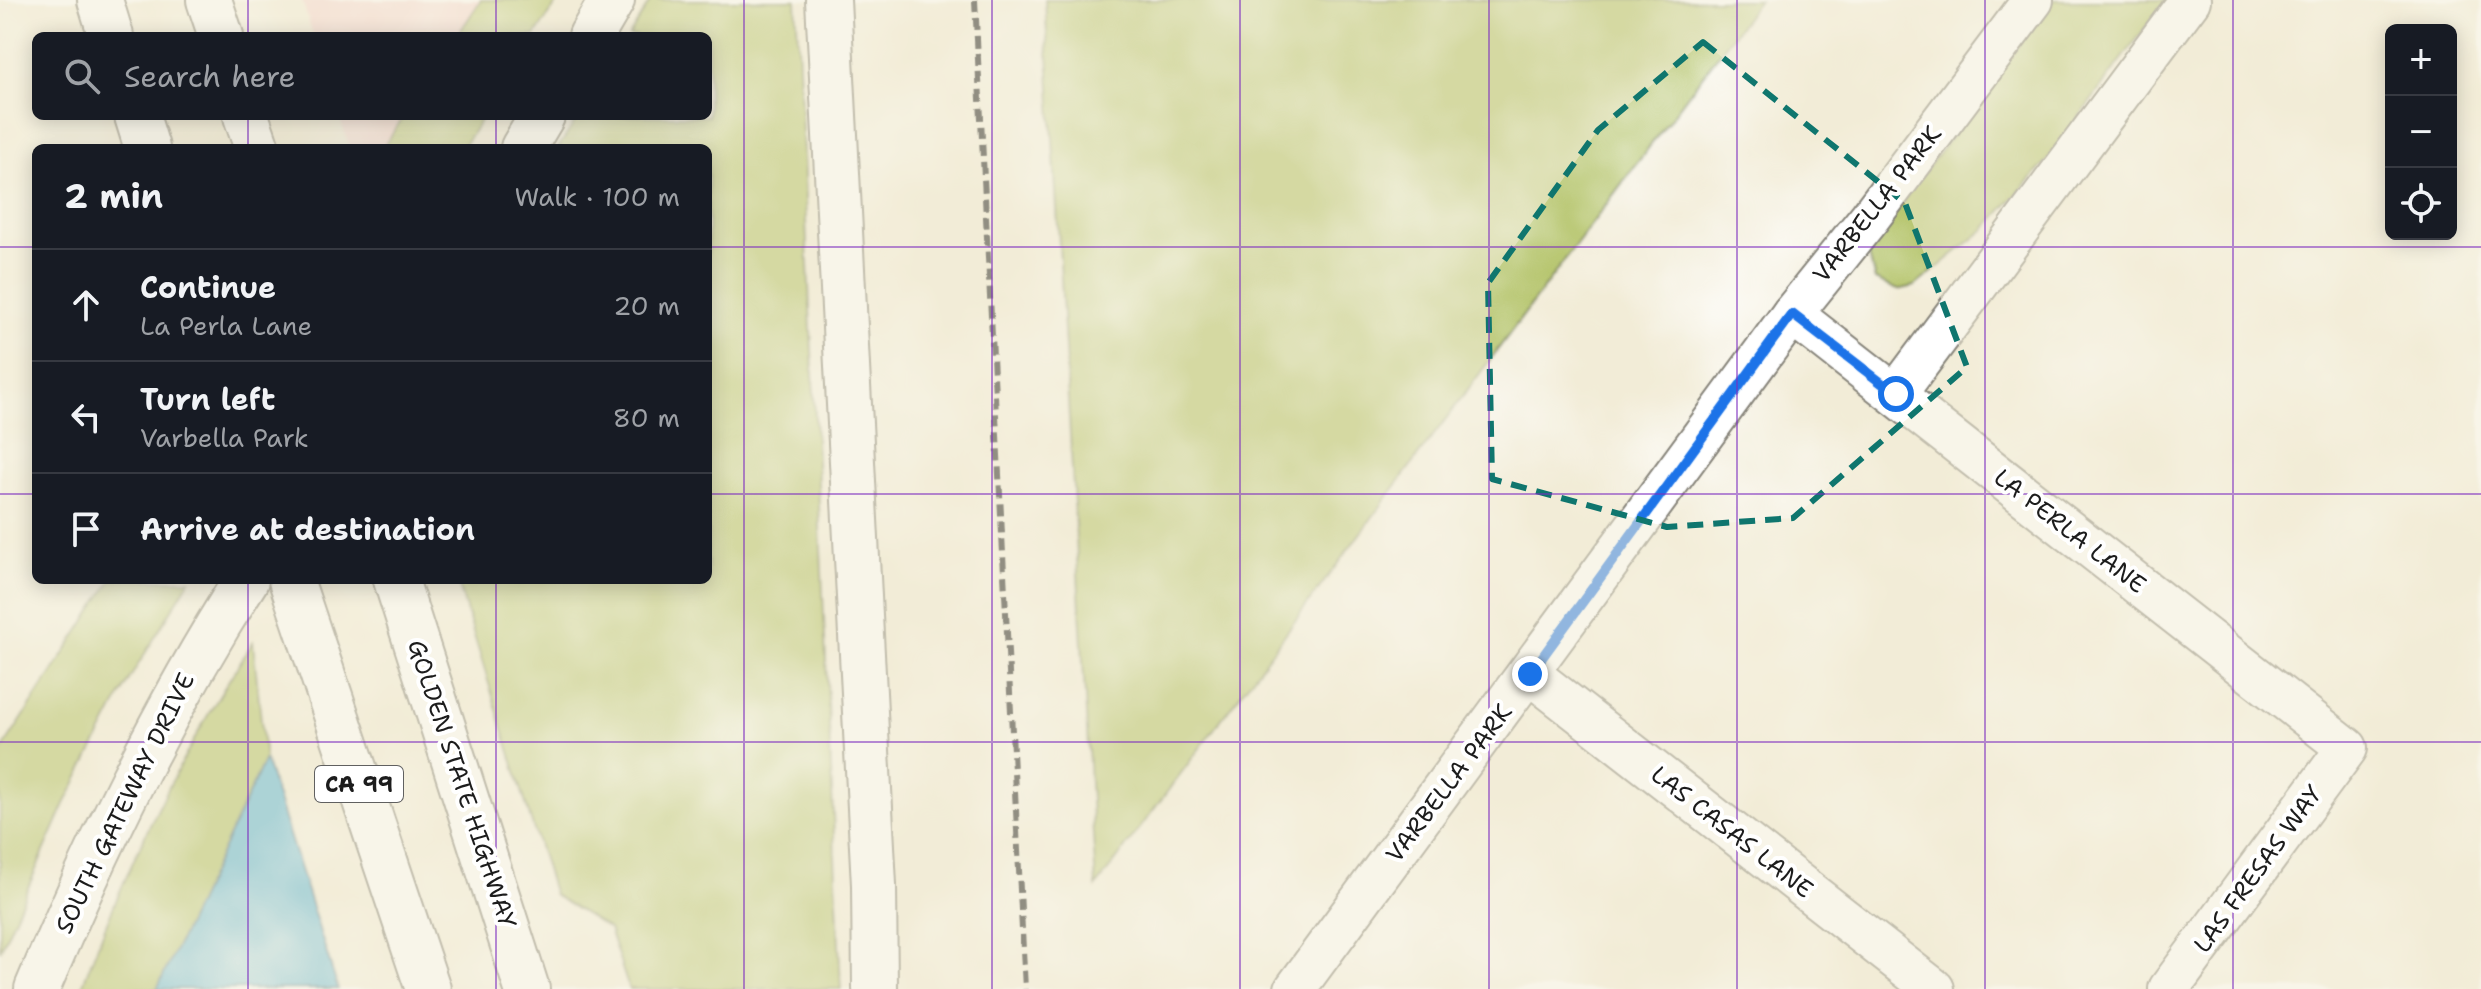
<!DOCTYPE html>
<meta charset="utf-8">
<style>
body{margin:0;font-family:"Shantell Sans",sans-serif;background:#242831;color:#f1f3f6}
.controls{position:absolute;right:24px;top:24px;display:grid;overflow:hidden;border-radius:12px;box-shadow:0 4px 20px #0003}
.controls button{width:72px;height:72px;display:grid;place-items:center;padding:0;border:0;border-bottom:2px solid #363941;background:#171b24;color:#f1f3f6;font:40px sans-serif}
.stop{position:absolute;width:24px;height:24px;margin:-18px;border:6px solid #1a73e8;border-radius:50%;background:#fff}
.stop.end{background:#1a73e8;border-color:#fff;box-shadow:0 2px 8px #0008}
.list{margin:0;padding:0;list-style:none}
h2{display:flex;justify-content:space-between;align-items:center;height:104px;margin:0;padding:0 32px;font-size:34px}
h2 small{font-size:26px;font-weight:400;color:#9ea1a6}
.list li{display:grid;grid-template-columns:52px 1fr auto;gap:24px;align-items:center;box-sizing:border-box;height:112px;padding:0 32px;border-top:2px solid #363941}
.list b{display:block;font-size:30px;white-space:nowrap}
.list p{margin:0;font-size:26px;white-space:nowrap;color:#9ea1a6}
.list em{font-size:26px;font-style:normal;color:#9ea1a6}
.icon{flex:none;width:44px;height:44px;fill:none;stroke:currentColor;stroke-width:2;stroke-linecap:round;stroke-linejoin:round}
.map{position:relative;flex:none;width:2481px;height:989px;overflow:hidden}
.search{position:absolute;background:#171b24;box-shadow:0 4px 20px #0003;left:32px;top:32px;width:680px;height:88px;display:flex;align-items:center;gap:20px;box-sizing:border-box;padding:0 28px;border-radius:12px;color:#9ea1a6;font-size:30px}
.panel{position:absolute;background:#171b24;box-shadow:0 4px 20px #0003;left:32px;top:144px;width:680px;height:440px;border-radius:12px}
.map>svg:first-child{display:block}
.built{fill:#f7d0cd}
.green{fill:#b1c164;stroke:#666e40;stroke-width:2}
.water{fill:#58b4d6;stroke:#3a6879;stroke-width:2}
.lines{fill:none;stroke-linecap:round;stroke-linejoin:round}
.street-casing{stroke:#87847a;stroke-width:44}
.secondary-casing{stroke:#87847a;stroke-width:48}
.highway-casing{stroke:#87847a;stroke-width:48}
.street{stroke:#fff;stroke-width:40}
.secondary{stroke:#fff;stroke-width:44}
.highway{stroke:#fff;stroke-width:44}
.rail{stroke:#1c1c1c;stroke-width:6;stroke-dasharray:12 6;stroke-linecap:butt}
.route{stroke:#1a73e8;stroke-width:10}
.marked{fill:none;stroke:#0f766e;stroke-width:6;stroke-dasharray:16 10;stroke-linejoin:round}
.grid{fill:none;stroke:#7b2cbf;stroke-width:2;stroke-opacity:0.55}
.labels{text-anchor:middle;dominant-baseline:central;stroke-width:8;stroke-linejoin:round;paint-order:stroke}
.shield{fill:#fff;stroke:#606060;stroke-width:2}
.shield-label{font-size:22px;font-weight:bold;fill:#1c1c1c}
.street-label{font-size:24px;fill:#1c1c1c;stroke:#fff}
</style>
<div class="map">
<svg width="2481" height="989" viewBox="0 0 2481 989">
<rect width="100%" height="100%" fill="#fff"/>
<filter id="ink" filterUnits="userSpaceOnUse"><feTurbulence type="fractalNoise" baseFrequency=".0125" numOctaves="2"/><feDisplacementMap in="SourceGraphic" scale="16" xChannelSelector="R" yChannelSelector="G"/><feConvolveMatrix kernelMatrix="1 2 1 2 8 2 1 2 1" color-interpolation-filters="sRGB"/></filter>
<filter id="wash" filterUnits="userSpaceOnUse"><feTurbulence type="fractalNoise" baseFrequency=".006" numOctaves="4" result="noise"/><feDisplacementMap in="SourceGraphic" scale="32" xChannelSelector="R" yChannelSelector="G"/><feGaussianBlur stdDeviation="1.8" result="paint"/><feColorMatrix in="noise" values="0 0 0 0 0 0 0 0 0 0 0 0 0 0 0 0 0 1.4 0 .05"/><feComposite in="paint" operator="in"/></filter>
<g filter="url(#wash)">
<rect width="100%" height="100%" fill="#f2ecd7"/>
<!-- built -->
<g class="built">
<path d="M302,0H483L459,36H313Z"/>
<path d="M339,116H405L383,148H350Z"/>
</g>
<!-- green -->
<g class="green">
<path d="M481,0H559L535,36H457Z"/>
<path d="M651,0H796L841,989H629L609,929L554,895L457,580H708V148H558L579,116H708V36H629Z"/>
<path d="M1045,0H1759L1096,887Z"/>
<path d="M2053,0H2166L2042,167L1985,229L1915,286L1898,290L1875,280L1869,256L1876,237Z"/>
<path d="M404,116H483L462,148H383Z"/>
<path d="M112,580H190L130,678L65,804L0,951V753Z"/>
<path d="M253,642L265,759L157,989H81C125,870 183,748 253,642Z"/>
</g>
<!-- water -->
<path class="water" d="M265,759L338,989H157Z"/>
</g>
<g filter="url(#ink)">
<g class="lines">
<!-- street casing -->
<g class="street-casing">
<g id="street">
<path d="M1792,314L2347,748L2169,989"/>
<path d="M1896,394L2190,0"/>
<path d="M1530,674L1934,989"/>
<path d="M1295,989L1792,314L1870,217L2033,0"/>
</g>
</g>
<!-- secondary casing -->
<g class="secondary-casing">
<g id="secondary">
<path d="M591,36L612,0"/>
<path d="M523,148L542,116"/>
<path d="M37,989C97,847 163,710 246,580"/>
</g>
</g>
<!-- highway casing -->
<g class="highway-casing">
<g id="highway">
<path d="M100,0L111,36"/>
<path d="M209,0L221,36"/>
<path d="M828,0L874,885L875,989"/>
<path d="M137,116L147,148"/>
<path d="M246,116L257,148"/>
<path d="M291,580L428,989"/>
<path d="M396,580L527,989"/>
</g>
</g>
<!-- street -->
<use href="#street" class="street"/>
<!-- secondary -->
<use href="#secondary" class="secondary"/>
<!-- highway -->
<use href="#highway" class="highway"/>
<!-- rail -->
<path class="rail" d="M975,0L1025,989"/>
</g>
</g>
<g class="lines" filter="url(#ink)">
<!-- route -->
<path class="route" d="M1530,674L1792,314L1896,394"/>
</g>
<!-- marked area -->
<path d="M0 0H2481V989H0ZM1703,42L1905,203L1967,367L1793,518L1667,527L1492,479L1488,283L1598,130Z" fill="#f2ecd7" fill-opacity=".55" fill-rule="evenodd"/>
<path class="marked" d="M1703,42L1905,203L1967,367L1793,518L1667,527L1492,479L1488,283L1598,130Z"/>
<!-- grid -->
<path class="grid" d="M248,0V36M496,0V36M744,0V989M992,0V989M1240,0V989M1489,0V989M1737,0V989M1985,0V989M2233,0V989M248,116V148M496,116V148M0,247H36M708,247H2481M0,494H36M708,494H2481M248,580V989M496,580V989M0,742H2481"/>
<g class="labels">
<!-- shield labels -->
<rect class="shield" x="315" y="766" width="88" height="36" rx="6"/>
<g class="shield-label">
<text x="359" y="784">CA 99</text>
</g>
<!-- street labels -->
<g class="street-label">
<text transform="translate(1877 204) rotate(-52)">VARBELLA PARK</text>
<text transform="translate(2070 531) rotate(38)">LA PERLA LANE</text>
<text transform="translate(1449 783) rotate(-53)">VARBELLA PARK</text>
<text transform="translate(462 784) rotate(72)">GOLDEN STATE HIGHWAY</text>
<text transform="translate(125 803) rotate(-64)">SOUTH GATEWAY DRIVE</text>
<text transform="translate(1732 832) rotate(38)">LAS CASAS LANE</text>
<text transform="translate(2258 869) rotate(-54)">LAS FRESAS WAY</text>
</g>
</g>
</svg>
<div class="controls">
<button>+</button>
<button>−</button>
<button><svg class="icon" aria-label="locate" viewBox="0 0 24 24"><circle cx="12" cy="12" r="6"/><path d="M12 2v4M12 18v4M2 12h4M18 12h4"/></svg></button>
</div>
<div class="stop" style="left:1896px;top:394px"></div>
<div class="stop end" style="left:1530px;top:674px"></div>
<div class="search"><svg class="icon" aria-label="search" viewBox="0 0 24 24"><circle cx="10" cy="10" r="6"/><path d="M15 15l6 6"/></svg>Search here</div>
<section class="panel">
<h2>2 min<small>Walk · 100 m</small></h2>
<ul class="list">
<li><svg class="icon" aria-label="ahead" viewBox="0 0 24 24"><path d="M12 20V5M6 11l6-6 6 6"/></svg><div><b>Continue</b><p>La Perla Lane</p></div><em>20 m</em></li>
<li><svg class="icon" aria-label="left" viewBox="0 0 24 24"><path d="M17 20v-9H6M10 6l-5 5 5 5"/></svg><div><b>Turn left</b><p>Varbella Park</p></div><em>80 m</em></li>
<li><svg class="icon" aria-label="arrive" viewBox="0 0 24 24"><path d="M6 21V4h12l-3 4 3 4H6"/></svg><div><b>Arrive at destination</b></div></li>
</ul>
</section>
</div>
